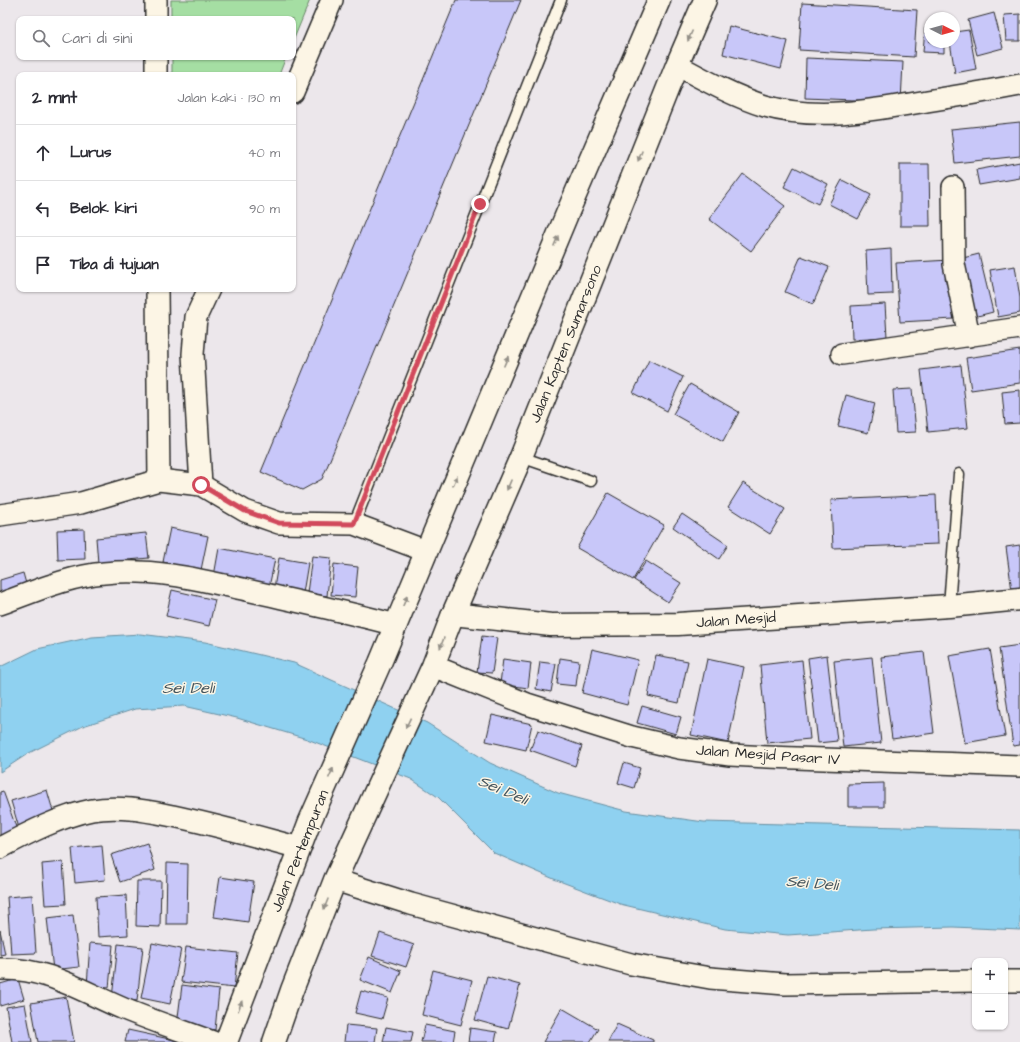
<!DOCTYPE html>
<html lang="id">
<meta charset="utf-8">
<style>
body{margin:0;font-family:"Architects Daughter",sans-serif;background:#f7f7f7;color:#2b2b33}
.controls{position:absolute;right:12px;bottom:12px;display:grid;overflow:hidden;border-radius:8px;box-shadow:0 1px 3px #0004}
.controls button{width:36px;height:36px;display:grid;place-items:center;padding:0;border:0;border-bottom:1px solid #e1e1e2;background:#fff;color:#2b2b33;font:20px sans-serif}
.compass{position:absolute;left:924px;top:12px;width:36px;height:36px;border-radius:50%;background:#fff;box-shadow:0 1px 3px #0004;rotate:96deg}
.stop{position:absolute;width:12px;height:12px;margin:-9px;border:3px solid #d1495b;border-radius:50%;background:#fff}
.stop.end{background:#d1495b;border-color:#fff;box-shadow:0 1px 4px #0008}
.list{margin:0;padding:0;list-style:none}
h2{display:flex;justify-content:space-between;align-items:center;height:52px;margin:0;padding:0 16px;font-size:17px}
h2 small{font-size:13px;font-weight:400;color:#7c7c81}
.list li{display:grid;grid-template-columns:26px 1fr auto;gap:12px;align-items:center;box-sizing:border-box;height:56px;padding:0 16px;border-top:1px solid #e1e1e2}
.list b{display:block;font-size:15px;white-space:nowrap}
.list em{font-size:13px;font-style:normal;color:#7c7c81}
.icon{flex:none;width:22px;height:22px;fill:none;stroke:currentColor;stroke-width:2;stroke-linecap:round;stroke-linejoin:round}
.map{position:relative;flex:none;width:1020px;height:1042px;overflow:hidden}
.search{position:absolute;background:#fff;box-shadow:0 1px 3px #0004;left:16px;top:16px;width:280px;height:44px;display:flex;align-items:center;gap:10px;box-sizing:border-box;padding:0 14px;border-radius:8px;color:#7c7c81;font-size:15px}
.panel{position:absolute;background:#fff;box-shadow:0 1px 3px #0004;left:16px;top:72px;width:280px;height:220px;border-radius:8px}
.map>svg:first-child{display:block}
.green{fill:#a5dea3;stroke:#688467}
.water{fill:#8fd1f0;stroke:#678fa1}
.building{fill:#c8c7f9;stroke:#2b2b2b}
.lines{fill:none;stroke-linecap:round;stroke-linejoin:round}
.lane-casing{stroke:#2b2b2b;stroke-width:13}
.street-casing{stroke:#2b2b2b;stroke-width:24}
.secondary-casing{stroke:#2b2b2b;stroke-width:25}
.highway-casing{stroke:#2b2b2b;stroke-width:25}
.lane{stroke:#fcf5e5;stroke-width:10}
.street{stroke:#fcf5e5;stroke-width:21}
.secondary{stroke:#fcf5e5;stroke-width:22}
.highway{stroke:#fcf5e5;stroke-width:22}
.oneway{fill:#949088}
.route{stroke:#d1495b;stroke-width:5}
.labels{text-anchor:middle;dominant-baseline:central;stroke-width:3;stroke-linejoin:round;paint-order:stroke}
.street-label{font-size:15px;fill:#2b2b2b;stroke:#fcf5e5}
.water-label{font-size:16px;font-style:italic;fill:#44545c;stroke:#fcf5e5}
</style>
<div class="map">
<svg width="1020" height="1042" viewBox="0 0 1020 1042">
<rect width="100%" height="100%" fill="#ece7eb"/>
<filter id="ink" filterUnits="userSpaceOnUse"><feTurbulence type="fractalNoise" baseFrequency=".025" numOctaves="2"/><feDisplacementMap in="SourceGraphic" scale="8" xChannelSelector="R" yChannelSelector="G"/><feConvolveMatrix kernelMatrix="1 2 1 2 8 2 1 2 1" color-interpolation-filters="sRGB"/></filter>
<g filter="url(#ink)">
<!-- green -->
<g class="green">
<path d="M171,0H310L293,41V19H171Z"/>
<path d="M172,57H286L279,75H172Z"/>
</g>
<!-- water -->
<path class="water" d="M140,634L205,642L294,663L427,723L490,763L558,793L626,811L704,822L1020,830V930L953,927L873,929L788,935L725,929L620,904L554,879L494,853L438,797L411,779L307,739L237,718L184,706L135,709L83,726L29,753L0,772V667L37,649L92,637Z"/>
<!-- building -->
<g class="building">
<path d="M456,0H521L322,479L302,490L261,472Z"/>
<path d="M802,3L917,10L914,57L799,50Z"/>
<path d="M994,13L1003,48L977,55L968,20Z"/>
<path d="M1020,14V41H1006L1004,15Z"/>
<path d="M729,26L788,41L781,69L723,54Z"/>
<path d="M925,28H930V42H944V53L923,52Z"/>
<path d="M969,30L976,69L955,73L950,42H954V32Z"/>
<path d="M806,58L903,62L901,102L805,98Z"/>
<path d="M1020,122V156L955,163L951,129Z"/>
<path d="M1020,162V178L979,185L976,170Z"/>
<path d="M900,164H929L930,226H900Z"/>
<path d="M794,167L828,184L818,204L784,187Z"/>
<path d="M743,174L785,206L751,251L709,219Z"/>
<path d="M842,180L871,195L858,219L829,204Z"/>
<path d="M891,249L892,294L868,295L866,251Z"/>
<path d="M979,254L993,312L970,318L955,260Z"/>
<path d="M801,256L829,267L813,304L785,292Z"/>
<path d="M950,260L954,319L900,322L896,263Z"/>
<path d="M1015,266L1020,298V313L998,317L990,270Z"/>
<path d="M885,304L887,337L852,339L851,306Z"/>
<path d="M1020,350V383L971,390L966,358Z"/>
<path d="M649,360L683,377L667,411L633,393Z"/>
<path d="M961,365L968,428L928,432L921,370Z"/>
<path d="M690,384L739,412L723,442L673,414Z"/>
<path d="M912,389L916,432L896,433L893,390Z"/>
<path d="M1020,390V423L1005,424L1002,392Z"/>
<path d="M846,395L875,403L868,433L838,426Z"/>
<path d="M743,483L785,509L770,534L728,507Z"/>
<path d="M608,493L664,525L633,580L577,548Z"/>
<path d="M936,495L938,544L833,548L831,500Z"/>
<path d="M682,514L728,545L719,559L673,527Z"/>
<path d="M170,528L208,536L201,570L163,562Z"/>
<path d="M84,529L85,559L58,560L57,530Z"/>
<path d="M146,533L149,558L98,563L96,538Z"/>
<path d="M1020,545V590L1012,591L1006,547Z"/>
<path d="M219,548L275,559L269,587L214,576Z"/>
<path d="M312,556L331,558L327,596L307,593Z"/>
<path d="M279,558L308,563L303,593L274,588Z"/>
<path d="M646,561L681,583L668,602L634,580Z"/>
<path d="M334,564L358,567L355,597L331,595Z"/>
<path d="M23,573L28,591L0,598V580Z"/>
<path d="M172,590L215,600L209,626L166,616Z"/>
<path d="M482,636L497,638L492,673L477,672Z"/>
<path d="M1020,645V745L1013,746L999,648Z"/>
<path d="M592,649L638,660L627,705L582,693Z"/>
<path d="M990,649L1005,736L965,743L949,656Z"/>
<path d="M924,652L934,733L892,739L881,657Z"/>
<path d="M656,655L688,661L679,703L648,696Z"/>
<path d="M827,655L837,741L818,743L808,658Z"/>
<path d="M872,657L881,743L843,747L834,661Z"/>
<path d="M560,658L579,661L576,686L557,684Z"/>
<path d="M503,659L531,663L528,688L500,684Z"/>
<path d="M707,659L744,667L728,743L691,735Z"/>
<path d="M802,660L810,739L767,743L760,665Z"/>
<path d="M540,662L556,664L551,692L536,689Z"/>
<path d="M642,706L681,717L676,734L637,723Z"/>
<path d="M492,715L532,724L526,750L486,741Z"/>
<path d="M538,730L582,746L575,766L530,750Z"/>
<path d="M624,763L640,768L634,788L618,783Z"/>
<path d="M884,783V807H848V784Z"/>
<path d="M47,790L55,818L19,828L11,801Z"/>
<path d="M3,791L17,830L0,836V792Z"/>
<path d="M147,843L155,870L120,882L111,855Z"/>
<path d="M102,845L105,880L75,883L72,848Z"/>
<path d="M63,862L66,904L45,905L42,864Z"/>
<path d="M167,863L188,864L187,924H166Z"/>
<path d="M220,877L254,882L248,922L214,917Z"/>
<path d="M137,881H161L160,927L136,926Z"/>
<path d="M32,895L36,953L11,954L7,897Z"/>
<path d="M126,895L128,935L98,937L96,897Z"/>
<path d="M73,915L79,967L53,970L47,918Z"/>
<path d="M0,930L5,954L0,955Z"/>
<path d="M380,933L414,945L406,967L372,956Z"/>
<path d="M90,943L113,945L109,988L87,986Z"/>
<path d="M152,943L181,949L170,1004L141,998Z"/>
<path d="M118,944L143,947L137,1001L112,998Z"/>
<path d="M186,947L238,953L234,988L181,982Z"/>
<path d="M369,957L401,971L392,993L360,980Z"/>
<path d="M433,970L472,980L461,1025L422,1015Z"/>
<path d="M487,976L520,985L508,1029L475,1020Z"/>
<path d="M18,979L24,999L0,1006V984Z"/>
<path d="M182,985L219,990L215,1030L177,1025Z"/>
<path d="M361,991L388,998L382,1019L355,1013Z"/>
<path d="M66,997L74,1042H38L31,1003Z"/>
<path d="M25,1004L32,1042H12L6,1007Z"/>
<path d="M562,1008L598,1029L590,1042H543Z"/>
<path d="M617,1024L653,1040V1042H608Z"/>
<path d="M346,1025L377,1028L375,1042H344Z"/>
<path d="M425,1025L455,1031L453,1042H421Z"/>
<path d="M386,1027L413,1032L411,1042H383Z"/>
<path d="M470,1028L497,1032L495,1042H468Z"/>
<path d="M128,1030L183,1042H125Z"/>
</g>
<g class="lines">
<!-- lane casing -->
<g class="lane-casing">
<g id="lane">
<path d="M521,457L591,481"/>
<path d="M354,524L561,0"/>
<path d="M949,606L959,474"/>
</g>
</g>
<!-- street casing -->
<g class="street-casing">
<g id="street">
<path d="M156,0V19"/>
<path d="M156,57V75"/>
<path d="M677,65C705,80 733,96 765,106C817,121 875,110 927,101C958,96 989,91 1020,85"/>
<path d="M293,92L332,0"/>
<path d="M953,187L954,264L969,336"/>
<path d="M157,289L159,480"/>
<path d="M842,354L1020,328"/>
<path d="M201,485L193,354L196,317L209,289"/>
<path d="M0,515L81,503L159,480L201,485L245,511L279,523L354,524L426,551"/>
<path d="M0,604C33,592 69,576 104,573C156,568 202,580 251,591C300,602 348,612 396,625"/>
<path d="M433,666L527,704L632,737L679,748L730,755L768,757L1020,766"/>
<path d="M0,848C28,833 61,816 92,810C119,805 147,811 173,816C216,825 258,837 300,848"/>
<path d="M335,880L411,904L631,964L710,978L785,984L975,981"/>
<path d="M0,969C46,967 83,992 124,1009C153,1021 183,1031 213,1042"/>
<path d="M1005,981H1020"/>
</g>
</g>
<!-- secondary casing -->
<g class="secondary-casing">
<path id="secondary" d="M453,614L551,625L678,624L949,606L1020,599"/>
</g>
<!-- highway casing -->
<g class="highway-casing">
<g id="highway">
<path d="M226,1042L310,821L380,663L567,214L659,0"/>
<path d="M274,1042L292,990L335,880L433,666L453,614L521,457L677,65L705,0"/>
</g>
</g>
<!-- lane -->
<use href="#lane" class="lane"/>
<!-- street -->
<use href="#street" class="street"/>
<!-- secondary -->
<use href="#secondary" class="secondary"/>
<!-- highway -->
<use href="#highway" class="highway"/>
</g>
<!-- one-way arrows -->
<defs><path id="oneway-solid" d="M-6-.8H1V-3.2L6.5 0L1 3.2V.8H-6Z"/></defs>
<g class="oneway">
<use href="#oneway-solid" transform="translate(690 36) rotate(114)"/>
<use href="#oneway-solid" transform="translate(640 156) rotate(112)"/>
<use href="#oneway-solid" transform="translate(556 241) rotate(-67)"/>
<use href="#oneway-solid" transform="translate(506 361) rotate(-67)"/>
<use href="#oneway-solid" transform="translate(455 481) rotate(-67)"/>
<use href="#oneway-solid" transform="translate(509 485) rotate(113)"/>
<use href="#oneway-solid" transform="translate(405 601) rotate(-67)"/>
<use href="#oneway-solid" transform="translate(442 643) rotate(111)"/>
<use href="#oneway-solid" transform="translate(408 723) rotate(115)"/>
<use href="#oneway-solid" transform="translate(331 773) rotate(-66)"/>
<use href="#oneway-solid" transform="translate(326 904) rotate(112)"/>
<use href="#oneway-solid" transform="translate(240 1006) rotate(-69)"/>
</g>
</g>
<g class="lines" filter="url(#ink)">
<!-- route -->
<path class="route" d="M201,485L245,511L279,523L354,524L480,204"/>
</g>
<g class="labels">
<!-- street labels -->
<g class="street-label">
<text transform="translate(566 344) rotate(-68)">Jalan Kapten Sumarsono</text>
<text transform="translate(736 620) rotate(-4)">Jalan Mesjid</text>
<text transform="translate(768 755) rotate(4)">Jalan Mesjid Pasar IV</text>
<text transform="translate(300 851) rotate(-68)">Jalan Pertempuran</text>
</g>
<!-- water labels -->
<g class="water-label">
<text x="188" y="688">Sei Deli</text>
<text transform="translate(503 790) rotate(23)">Sei Deli</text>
<text transform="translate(812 883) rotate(5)">Sei Deli</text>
</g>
</g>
</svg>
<div class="controls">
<button>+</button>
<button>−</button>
</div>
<svg class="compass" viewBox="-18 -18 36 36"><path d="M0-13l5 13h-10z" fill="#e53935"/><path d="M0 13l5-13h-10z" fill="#7c7c81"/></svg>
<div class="stop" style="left:201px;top:485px"></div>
<div class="stop end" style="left:480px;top:204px"></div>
<div class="search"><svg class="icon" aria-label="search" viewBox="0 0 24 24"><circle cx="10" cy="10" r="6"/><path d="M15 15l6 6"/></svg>Cari di sini</div>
<section class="panel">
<h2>2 mnt<small>Jalan kaki · 130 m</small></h2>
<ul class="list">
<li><svg class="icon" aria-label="ahead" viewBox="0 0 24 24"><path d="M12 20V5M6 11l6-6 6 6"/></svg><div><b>Lurus</b></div><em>40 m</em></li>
<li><svg class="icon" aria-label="left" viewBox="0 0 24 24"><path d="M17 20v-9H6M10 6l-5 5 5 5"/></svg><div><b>Belok kiri</b></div><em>90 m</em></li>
<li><svg class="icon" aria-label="arrive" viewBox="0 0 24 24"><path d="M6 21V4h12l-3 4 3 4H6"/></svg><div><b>Tiba di tujuan</b></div></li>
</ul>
</section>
</div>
